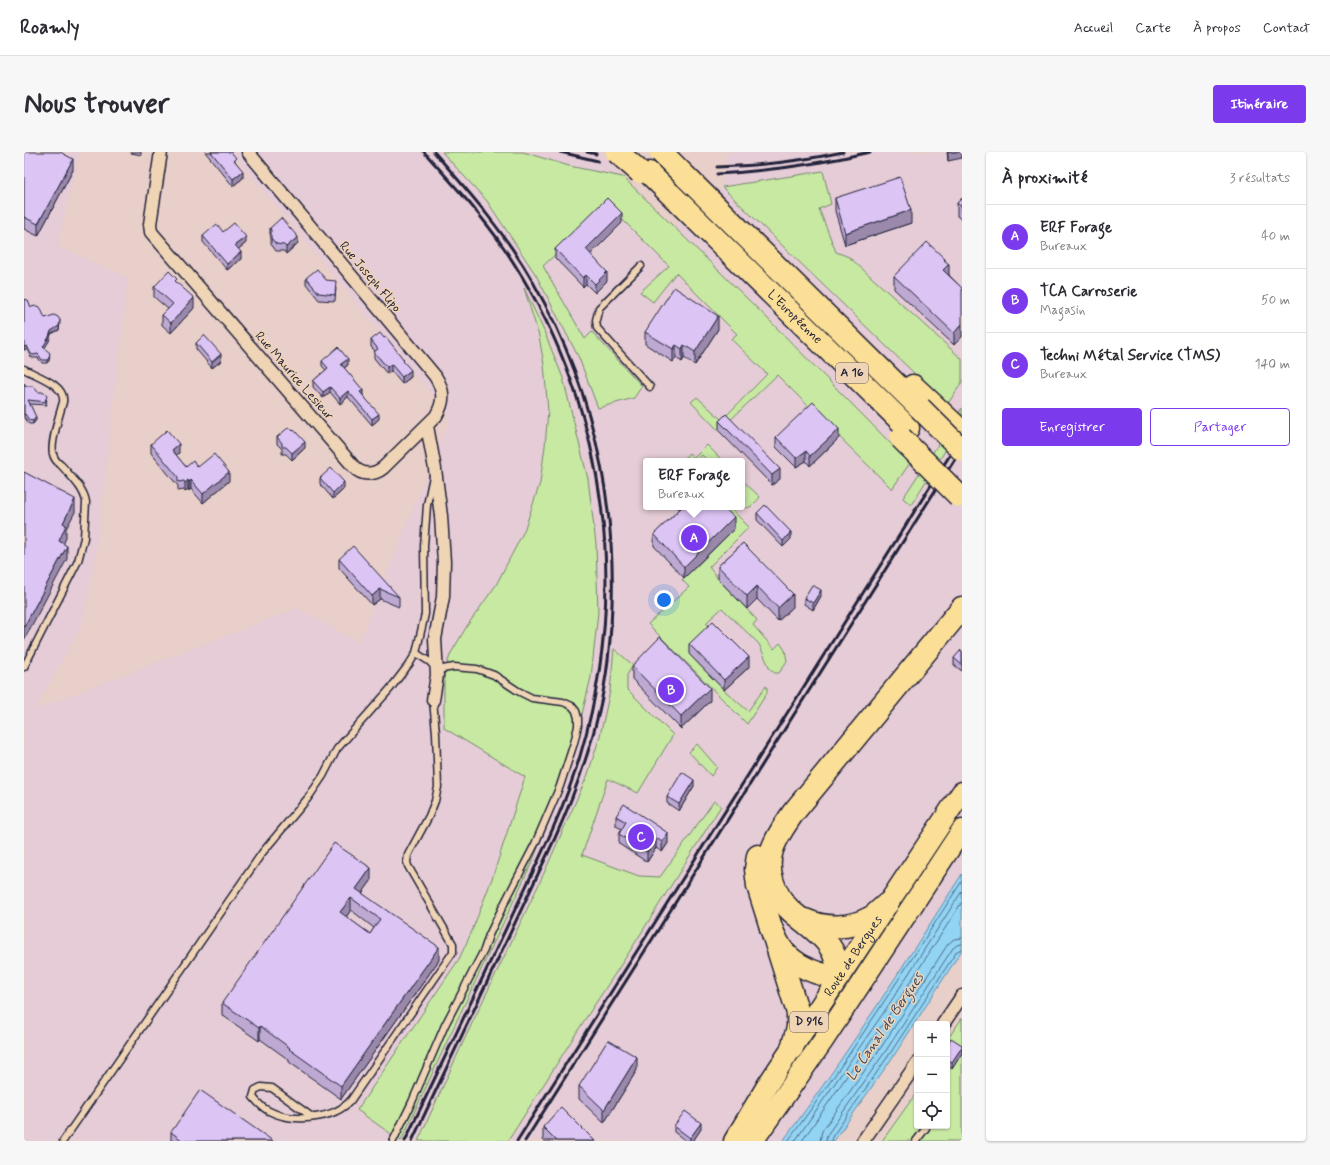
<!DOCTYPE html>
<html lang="fr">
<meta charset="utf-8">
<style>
body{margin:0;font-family:Mynerve,sans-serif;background:#f7f7f7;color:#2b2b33}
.controls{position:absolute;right:12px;bottom:12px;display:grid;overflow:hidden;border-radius:4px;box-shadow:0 1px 3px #0004}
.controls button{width:36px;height:36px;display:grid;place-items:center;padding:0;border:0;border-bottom:1px solid #e1e1e2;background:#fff;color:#2b2b33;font:20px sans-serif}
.you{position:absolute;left:640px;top:448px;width:14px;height:14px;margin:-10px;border:3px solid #fff;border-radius:50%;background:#1a73e8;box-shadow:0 0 0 6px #1a73e833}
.badge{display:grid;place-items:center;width:26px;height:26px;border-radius:50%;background:#7c3aed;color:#fff;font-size:13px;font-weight:700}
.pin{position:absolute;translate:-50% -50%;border:2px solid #fff;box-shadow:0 1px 4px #0006}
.popup{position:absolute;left:619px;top:306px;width:102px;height:52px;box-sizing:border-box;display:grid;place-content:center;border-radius:4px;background:#fff;filter:drop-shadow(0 1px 3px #0005);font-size:13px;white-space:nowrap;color:#7c7c81}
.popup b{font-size:15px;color:#2b2b33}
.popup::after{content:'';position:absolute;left:50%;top:100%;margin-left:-8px;border:8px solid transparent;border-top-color:#fff}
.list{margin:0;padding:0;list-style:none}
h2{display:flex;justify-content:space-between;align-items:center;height:52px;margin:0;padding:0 16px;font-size:17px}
h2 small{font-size:13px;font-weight:400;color:#7c7c81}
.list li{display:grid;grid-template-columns:26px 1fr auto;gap:12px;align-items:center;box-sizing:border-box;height:64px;padding:0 16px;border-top:1px solid #e1e1e2}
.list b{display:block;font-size:15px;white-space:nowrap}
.list p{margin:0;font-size:13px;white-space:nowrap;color:#7c7c81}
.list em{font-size:13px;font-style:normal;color:#7c7c81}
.actions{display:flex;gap:8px;padding:12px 16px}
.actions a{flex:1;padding:9px 0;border:1px solid #7c3aed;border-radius:4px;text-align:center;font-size:14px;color:#7c3aed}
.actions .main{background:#7c3aed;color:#fff}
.icon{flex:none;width:22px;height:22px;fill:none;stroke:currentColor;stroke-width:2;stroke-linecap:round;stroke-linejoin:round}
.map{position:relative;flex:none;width:938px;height:989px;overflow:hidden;border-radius:4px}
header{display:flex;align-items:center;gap:24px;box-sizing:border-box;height:56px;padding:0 20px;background:#fff;border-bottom:1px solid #e1e1e2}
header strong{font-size:19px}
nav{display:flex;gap:22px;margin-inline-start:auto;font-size:14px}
.intro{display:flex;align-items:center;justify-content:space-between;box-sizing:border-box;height:96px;padding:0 24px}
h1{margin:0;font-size:28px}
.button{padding:10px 18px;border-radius:4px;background:#7c3aed;color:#fff;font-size:14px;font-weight:700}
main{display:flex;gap:24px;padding:0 24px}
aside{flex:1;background:#fff;border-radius:4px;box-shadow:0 1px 3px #0004}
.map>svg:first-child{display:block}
.built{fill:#e5ccd6;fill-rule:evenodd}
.green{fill:#c7e9a2;stroke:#74866e}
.water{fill:#92d4f4;stroke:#658daa}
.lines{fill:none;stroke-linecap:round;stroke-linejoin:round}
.shore{stroke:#4f6985;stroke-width:1}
.lane-casing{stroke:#22223b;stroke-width:9}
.street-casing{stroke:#22223b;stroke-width:15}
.primary-casing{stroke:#22223b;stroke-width:23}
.highway-casing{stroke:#22223b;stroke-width:25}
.lane{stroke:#efd4b6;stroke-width:6}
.street{stroke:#efd4b6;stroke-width:12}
.primary{stroke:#fbdf96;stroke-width:20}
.highway{stroke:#fbdf96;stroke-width:22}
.rail{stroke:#22223b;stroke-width:3}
.highway-bridge-casing{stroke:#22223b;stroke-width:25;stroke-linecap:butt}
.highway-bridge{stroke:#fbdf96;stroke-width:22}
.wall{fill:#bda9d2;stroke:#22223b;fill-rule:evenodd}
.shaded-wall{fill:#9a89ab;stroke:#22223b}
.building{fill:#dcc4f4;stroke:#22223b;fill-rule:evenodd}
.labels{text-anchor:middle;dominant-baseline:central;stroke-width:3;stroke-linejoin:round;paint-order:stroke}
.shield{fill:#efd4b6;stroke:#605760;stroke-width:1}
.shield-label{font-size:12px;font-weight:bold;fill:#22223b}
.street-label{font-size:13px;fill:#22223b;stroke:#efd4b6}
.water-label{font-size:14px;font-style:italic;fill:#384660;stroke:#efd4b6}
</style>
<header>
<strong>Roamly</strong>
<nav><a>Accueil</a><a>Carte</a><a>À propos</a><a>Contact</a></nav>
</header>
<div class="intro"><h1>Nous trouver</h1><a class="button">Itinéraire</a></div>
<main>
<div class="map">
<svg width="938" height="989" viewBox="0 0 938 989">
<rect width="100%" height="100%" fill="#e9cfc9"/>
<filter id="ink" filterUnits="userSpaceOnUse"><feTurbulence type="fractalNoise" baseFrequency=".025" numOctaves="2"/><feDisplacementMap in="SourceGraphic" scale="8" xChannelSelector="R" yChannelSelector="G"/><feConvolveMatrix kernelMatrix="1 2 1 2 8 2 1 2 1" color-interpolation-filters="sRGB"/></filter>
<g filter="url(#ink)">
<!-- built -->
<path class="built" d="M0,0H56L33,94L104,126L72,402L58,473L11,557L274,456L335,491L426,265L207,0H574L649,75L698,35L703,0H938V722L852,855L781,960L759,989H0ZM622,309H718V355H622Z"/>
<!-- green -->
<g class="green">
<path d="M418,0H499L545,14L599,25L740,163L886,311L868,337L753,223L695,279L667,250L673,245L698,268L743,222L707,187L713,182L652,121L629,150L616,140L645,114L584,53L519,114L561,187L568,180L618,234L610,246L574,256L555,206L512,123L463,49Z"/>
<path d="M799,19L807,52L795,57L812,100L825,105L938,207V230L923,253L698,35Z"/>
<path d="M500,136L520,179L539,226L564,327L572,392L574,460L567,525L553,583L534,648L509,708L426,883L377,989L333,958L435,807L448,779L469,724L501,625L420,576V520L427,501L443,474L472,433L500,379L516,331L521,294L524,259L520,213L515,184Z"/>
<path d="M938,256V272L887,353L879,346Z"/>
<path d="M683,293L699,309H684L678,303L671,309H658L665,301L670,306Z"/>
<path d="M718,328L736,345C731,351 726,359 718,354V352L722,348L718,344Z"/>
<path d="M695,355H705L725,375L685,415L694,427L733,468L729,473L750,497L756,491L761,498L763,509L755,521H751L746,517L735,492L698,456L682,471L689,478L665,502L700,538L724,559L742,534L743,536V541L723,572L624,472L665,435L658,428L710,377Z"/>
<path d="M590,497L609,513L603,523V537L649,583L614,641L584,627L558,703L615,724L636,725L690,649L697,654L604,802L558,872L484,989H394L441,886L516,730L564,622L576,584L586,539Z"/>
<path d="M673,592L693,615L687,624L665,600Z"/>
<path d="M938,866V989H858L893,940V974H923V888Z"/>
</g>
<!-- water -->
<path class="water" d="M938,722V798L871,902L810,989H759C823,903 880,812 938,722Z"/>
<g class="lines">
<!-- shore -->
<g class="shore">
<path d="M764,989C826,905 881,817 938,729"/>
<path d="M771,989L860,860L938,739"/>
<path d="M778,989L865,863L938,750"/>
<path d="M796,989L798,979L858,894L924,792L930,787L938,786"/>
<path d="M802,989L803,983L863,897L929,796L933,793L938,792"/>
<path d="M807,989L808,985L867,900L933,799L938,797"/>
</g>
<!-- lane casing -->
<g class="lane-casing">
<g id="lane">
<path d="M617,114L575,156L572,168L573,176L626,235"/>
<path d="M0,217C13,224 42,233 39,250C36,261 26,291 29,302C30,307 34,311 38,314C47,325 60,336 62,350L60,386L54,409L0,515"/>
<path d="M288,965L248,936L237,935L231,938L229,945C233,950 238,956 245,959C268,971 310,968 327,948L429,800V792L384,714L383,710L384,703L405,664L411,649L414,635L412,581L409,548"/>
<path d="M39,989L238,701L284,646L299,624L313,597L366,537L386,511L392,501L401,462L400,394L403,353L409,324"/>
<path d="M369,989L388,950L421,873L460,798L465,783L478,756L511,692L536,634L550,591L554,574V566L552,559L548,554L539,550L508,546L494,539L470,523L453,517L430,515L413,518L406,510L392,501"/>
<path d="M892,989L902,976"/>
</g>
</g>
<!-- street casing -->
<g class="street-casing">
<g id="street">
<path d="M137,0L126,72L127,80L330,315C338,324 350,323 359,316L412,264C421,249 420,238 411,224L224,0"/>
<path d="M403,274L411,317L417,364L420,410L419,445L411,487L413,523L409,548"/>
<path d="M919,872L938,844"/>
<path d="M839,989L893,911"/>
</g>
</g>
<!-- primary casing -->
<g class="primary-casing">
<g id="primary">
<path id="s1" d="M710,989L744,932L768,896L938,640"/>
<path d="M729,989L799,889L938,678"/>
</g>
</g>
<!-- highway casing -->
<g class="highway-casing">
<g id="highway">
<path id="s2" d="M625,21L884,276"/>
<path d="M662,25L896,256"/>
<path d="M889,234L938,280"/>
<path d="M734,704L732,717L734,734L774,861V876L768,896"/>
<path d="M781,768C801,777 826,777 846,766C852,763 857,757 863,752"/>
<path d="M747,776C750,783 753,790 757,796C769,813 795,825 815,824C813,788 789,779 766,758C751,744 741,718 748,698C752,685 761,673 769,661L938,456"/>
</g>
</g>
<!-- lane -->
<use href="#lane" class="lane"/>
<!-- street -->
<use href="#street" class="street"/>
<!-- primary -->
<use href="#primary" class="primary"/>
<!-- highway -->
<use href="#highway" class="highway"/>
<!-- rail -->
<g class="rail">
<path d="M536,0L574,9"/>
<path d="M563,0L572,2"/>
<path d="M693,15C735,14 777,9 819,0"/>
<path d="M693,22C745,19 795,12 846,0"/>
<path d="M381,989C416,915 451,842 486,768C511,715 539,661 556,604C608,429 581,247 480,96C456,61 428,31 400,0"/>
<path d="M388,989L531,686C556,630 577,569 584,508C599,377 575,245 509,130C482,82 446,41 410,0"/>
<path d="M493,989L938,284"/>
<path d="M501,989L938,296"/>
</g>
<!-- highway-bridge casing -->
<g class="highway-bridge-casing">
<g id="highway-bridge">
<path d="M593,0L616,20"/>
<path d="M637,0L662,25"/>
<path d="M896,256L938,298"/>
<path d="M877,286L935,344"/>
</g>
</g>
<!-- highway-bridge -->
<use href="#highway-bridge" class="highway-bridge"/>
</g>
<!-- wall -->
<g class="wall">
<path d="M0,0L49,18L14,84L0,77Z"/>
<path d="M107,0H117V3L107,1Z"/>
<path d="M181,0H207L219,26L209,34Z"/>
<path d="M923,0H938L924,9Z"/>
<path d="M811,46L887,71L821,93L811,59Z"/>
<path d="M938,46V68L933,64V51Z"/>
<path d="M598,71L566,102L583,129L571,141L562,132L559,135L531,106V97Z"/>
<path d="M246,76L274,91L262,102L260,99H252L247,92V84L246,82Z"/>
<path d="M199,80L222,91L214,97L217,107L203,118L179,90V84Z"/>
<path d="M921,109L925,123L938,136L930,193L870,137V124Z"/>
<path d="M282,126L312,136L311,149L295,148L282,132Z"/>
<path d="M130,135L170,156L147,181L138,173V163L144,157L130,145Z"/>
<path d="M0,147L7,155L21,166L36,171L35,178L27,182L25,189L20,196L25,209L23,211H18L14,206H9L7,205L3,197L0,198Z"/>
<path d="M694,177L671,213L660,206L658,210L652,206L649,210L621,192V180Z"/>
<path d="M347,188L380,210L387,225L378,232L367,219L363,222L350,206V200L351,199L347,195Z"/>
<path d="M172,191L197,209L188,216L172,197Z"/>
<path d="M298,209L324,213L320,216L339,243L355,267L348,273L324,245L316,252L306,240L299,246L289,235V229L302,218L298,214Z"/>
<path d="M0,231L2,234L14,240L23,248L22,250L23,253L6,252L12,268L9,272H5L1,266H0Z"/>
<path d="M695,269L756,327L748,333L695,279Z"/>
<path d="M269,279L281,296L268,308L262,302H258V297L253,292V285Z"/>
<path d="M752,285L815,286L786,314L782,309L772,315L752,295Z"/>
<path d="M127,292L155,301L152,303L162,315H174L205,329L179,351L167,337L165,339L164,337L161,340L160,338L154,339V334L127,301Z"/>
<path d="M296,326L320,337L309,347L296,332Z"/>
<path d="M653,355H699L710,377L660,426L630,394V382L656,357Z"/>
<path d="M733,361L767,387L759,395L733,368Z"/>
<path d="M719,391L769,455L754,469L733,447L723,457L694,427V414Z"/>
<path d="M315,407L375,445V455L356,447L348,453L315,416Z"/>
<path d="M797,444L789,458L780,452V446Z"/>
<path d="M665,492L725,515L700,538L665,502Z"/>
<path d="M938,499V519L930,513V506Z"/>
<path d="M608,514L686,549L657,577L608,527Z"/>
<path d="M670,634L655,659L643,651V645Z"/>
<path d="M592,664L644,691L638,700L632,696L623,710L595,692V682L598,677L592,674Z"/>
<path d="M347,729L338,741L415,808L317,947L265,910V908L236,887L235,889L198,863V851ZM327,758L350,776L346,782L322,765Z"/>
<path d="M923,893H938V901L928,917L923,913Z"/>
<path d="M613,918L580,971L555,947V934Z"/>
<path d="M650,974L677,977L669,989H662L650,980Z"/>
<path d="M519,975L571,989H520L519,988Z"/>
<path d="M147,980L249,989H147Z"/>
</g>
<!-- shaded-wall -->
<g class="shaded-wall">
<path d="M924,0H938V6L924,9Z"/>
<path d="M49,7V18L14,84V72Z"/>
<path d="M219,19V26L209,34V27Z"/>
<path d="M887,58V71L821,93V81Z"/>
<path d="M598,61V71L562,107V97Z"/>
<path d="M222,85V91L211,100V93Z"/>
<path d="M274,85V91L262,102V95Z"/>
<path d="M217,100V107L203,118V112Z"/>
<path d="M921,107V115L925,112V125L919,118L920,108Z"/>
<path d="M583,120V129L571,141V132Z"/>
<path d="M562,123V132L559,135V126Z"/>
<path d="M170,146V156L147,181V171Z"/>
<path d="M694,164V177L671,213V200Z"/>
<path d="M36,168L35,178L27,182L25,189L19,199V195L27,179Z"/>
<path d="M938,172V185L930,193V181Z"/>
<path d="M652,193V206L649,210V197Z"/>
<path d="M660,193V206L658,210V197Z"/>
<path d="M3,194V197L0,198V195Z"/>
<path d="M197,202V209L188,216V210Z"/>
<path d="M26,204L25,209L23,211V208Z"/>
<path d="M324,207V213L317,218V212Z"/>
<path d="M367,212V219L363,222V215Z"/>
<path d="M387,218V225L378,232V225Z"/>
<path d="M306,235V240L299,246V240Z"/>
<path d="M339,238V243L336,246V240Z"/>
<path d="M324,239V245L316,252V246Z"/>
<path d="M355,262V267L348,273V267Z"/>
<path d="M12,265V268L9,272V269Z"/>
<path d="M815,277V286L786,314V304Z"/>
<path d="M281,290V296L268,308V301Z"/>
<path d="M155,292V301L148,307V298Z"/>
<path d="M782,299V309L772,315V306Z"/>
<path d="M756,317V327L748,333V323Z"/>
<path d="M205,320V329L179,351V342Z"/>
<path d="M164,328V337L161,340V331Z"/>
<path d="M167,328V337L165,339V330Z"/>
<path d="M320,330V337L309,347V341Z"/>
<path d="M51,347V360L42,377V386L35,402V389L39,371Z"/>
<path d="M710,365V377L660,426V415Z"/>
<path d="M767,380V387L759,395V389Z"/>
<path d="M43,394V407L0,488V475Z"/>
<path d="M733,434V447L723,457V444Z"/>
<path d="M356,437V447L348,453V444Z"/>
<path d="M797,438V444L789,458V451Z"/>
<path d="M769,442V455L754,469V456Z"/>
<path d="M725,505V515L700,538V528Z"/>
<path d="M686,536V549L657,577V564Z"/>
<path d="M670,628V634L655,659V652Z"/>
<path d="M644,681V691L638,700V690Z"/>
<path d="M632,686V696L623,710V700Z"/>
<path d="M347,716V729L332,750V737Z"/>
<path d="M327,746V758L316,773V760Z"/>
<path d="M415,795V808L317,947V934Z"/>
<path d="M236,874V887L235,889V876Z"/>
<path d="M938,895V901L928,917V910Z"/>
<path d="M613,905V918L580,971V958Z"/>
<path d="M677,971V977L669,989H666V986Z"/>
</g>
<!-- building -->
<g class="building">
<path d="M0,0H36L49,7L14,72L0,65Z"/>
<path d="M187,0H207L212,6L210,8L219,19L209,27Z"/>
<path d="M876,25L887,58L821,81L811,46Z"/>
<path d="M583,46L598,61L562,97L583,120L571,132L562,123L559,126L531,97Z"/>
<path d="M938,46V55L933,51Z"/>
<path d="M257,66L274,85L262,95L260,93L252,92L247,86V78L246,76Z"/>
<path d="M210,71L222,85L211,93L217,100L203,112L179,84L193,72L199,80Z"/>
<path d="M903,90L921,107L920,108L925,112L919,118L938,136V172L930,181L870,124Z"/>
<path d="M293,117L302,128L312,129L311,143L295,141L282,126Z"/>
<path d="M145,119L153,127L151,129L170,146L147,171L138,163L149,152L130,135Z"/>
<path d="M650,135L694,164L671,200L660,193L658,197L652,193L649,197L621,180Z"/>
<path d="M0,147L4,148L7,155L12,154L16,155L21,166L30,163L34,165L36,168L35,174L27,179L25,185L19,195L26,201L25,206L23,208H18L14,202L9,203L7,202L3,194L0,195Z"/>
<path d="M356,181L360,186L362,185L380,208L379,209L387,218L378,225L367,212L363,215L350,200L354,197L347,188Z"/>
<path d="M180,183L197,202L188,210L172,191Z"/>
<path d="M314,195L324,207L317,212L339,238L336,240L355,262L348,267L324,239L316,246L306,235L299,240L289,229L304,216L298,209Z"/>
<path d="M0,231L2,234H9L14,240H18L22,242L23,245L21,248L23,250L4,248L12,265L9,269L5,268L1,262L0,263Z"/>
<path d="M789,250L815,277L786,304L782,299L772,306L752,285Z"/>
<path d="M702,262L756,317L748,323L695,269Z"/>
<path d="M265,275L269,279L270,278L281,290L268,301L262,295H258V291L253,285Z"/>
<path d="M143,278L155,292L148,298L162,315L169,309L174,315L190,302L205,320L179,342L167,328L165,330L164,328L161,331L160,329L154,330V325L127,292Z"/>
<path d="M307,316L320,330L309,341L296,326Z"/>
<path d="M0,320L51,347L39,371L42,373L35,389L43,394L0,475Z"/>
<path d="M741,353L767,380L759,389L733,361Z"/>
<path d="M658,355H699L710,365L660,415L630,382Z"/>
<path d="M719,391L769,442L754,456L733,434L723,444L694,414Z"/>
<path d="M329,394L375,445L356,437L348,444L315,407Z"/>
<path d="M788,433L797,438L789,451L780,446Z"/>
<path d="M689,469L725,505L700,528L665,492Z"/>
<path d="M636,485L686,536L657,564L608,514Z"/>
<path d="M937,498L938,499V513L930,506Z"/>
<path d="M658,620L670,628L655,652L643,645Z"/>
<path d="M600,652L644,681L638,690L632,686L623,700L595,682L602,670L592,664Z"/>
<path d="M310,691L347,716L332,737L415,795L317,934L265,897L266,896L236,874L235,876L198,851ZM327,746L356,767L346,782L316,760Z"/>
<path d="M927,886L938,893V895L928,910L923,907V893Z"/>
<path d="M584,888L613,905L580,958L555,934Z"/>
<path d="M176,938L249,989H159L147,980Z"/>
<path d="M537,955L571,989H533L519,975Z"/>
<path d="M661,959L677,971L666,986L650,974Z"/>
</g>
</g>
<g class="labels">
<!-- shield labels -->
<g class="shield">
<rect x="812" y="211" width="32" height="20" rx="3"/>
<rect x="766" y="860" width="38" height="20" rx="3"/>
</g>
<g class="shield-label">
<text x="828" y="221">A 16</text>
<text x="785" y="870">D 916</text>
</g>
<!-- street labels -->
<g class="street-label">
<text transform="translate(346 125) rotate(50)">Rue Joseph Flipo</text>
<text stroke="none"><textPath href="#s2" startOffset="205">L'Européenne</textPath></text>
<text transform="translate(270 224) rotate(49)">Rue Maurice Lesieur</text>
<text stroke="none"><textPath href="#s1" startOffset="220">Route de Bergues</textPath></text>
</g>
<!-- water labels -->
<g class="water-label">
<text transform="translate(861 875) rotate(-56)">Le Canal de Bergues</text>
</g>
</g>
</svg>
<div class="controls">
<button>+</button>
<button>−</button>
<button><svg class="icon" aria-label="locate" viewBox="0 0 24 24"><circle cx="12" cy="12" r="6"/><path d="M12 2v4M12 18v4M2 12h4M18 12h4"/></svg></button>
</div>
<div class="you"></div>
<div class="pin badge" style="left:670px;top:386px">A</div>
<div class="popup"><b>ERF Forage</b>Bureaux</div>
<div class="pin badge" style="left:647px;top:538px">B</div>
<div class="pin badge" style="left:617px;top:685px">C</div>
</div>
<aside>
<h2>À proximité<small>3 résultats</small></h2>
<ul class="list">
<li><span class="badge">A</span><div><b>ERF Forage</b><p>Bureaux</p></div><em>40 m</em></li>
<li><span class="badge">B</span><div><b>TCA Carroserie</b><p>Magasin</p></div><em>50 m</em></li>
<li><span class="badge">C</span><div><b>Techni Métal Service (TMS)</b><p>Bureaux</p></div><em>140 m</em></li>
</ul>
<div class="actions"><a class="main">Enregistrer</a><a>Partager</a></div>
</aside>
</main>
